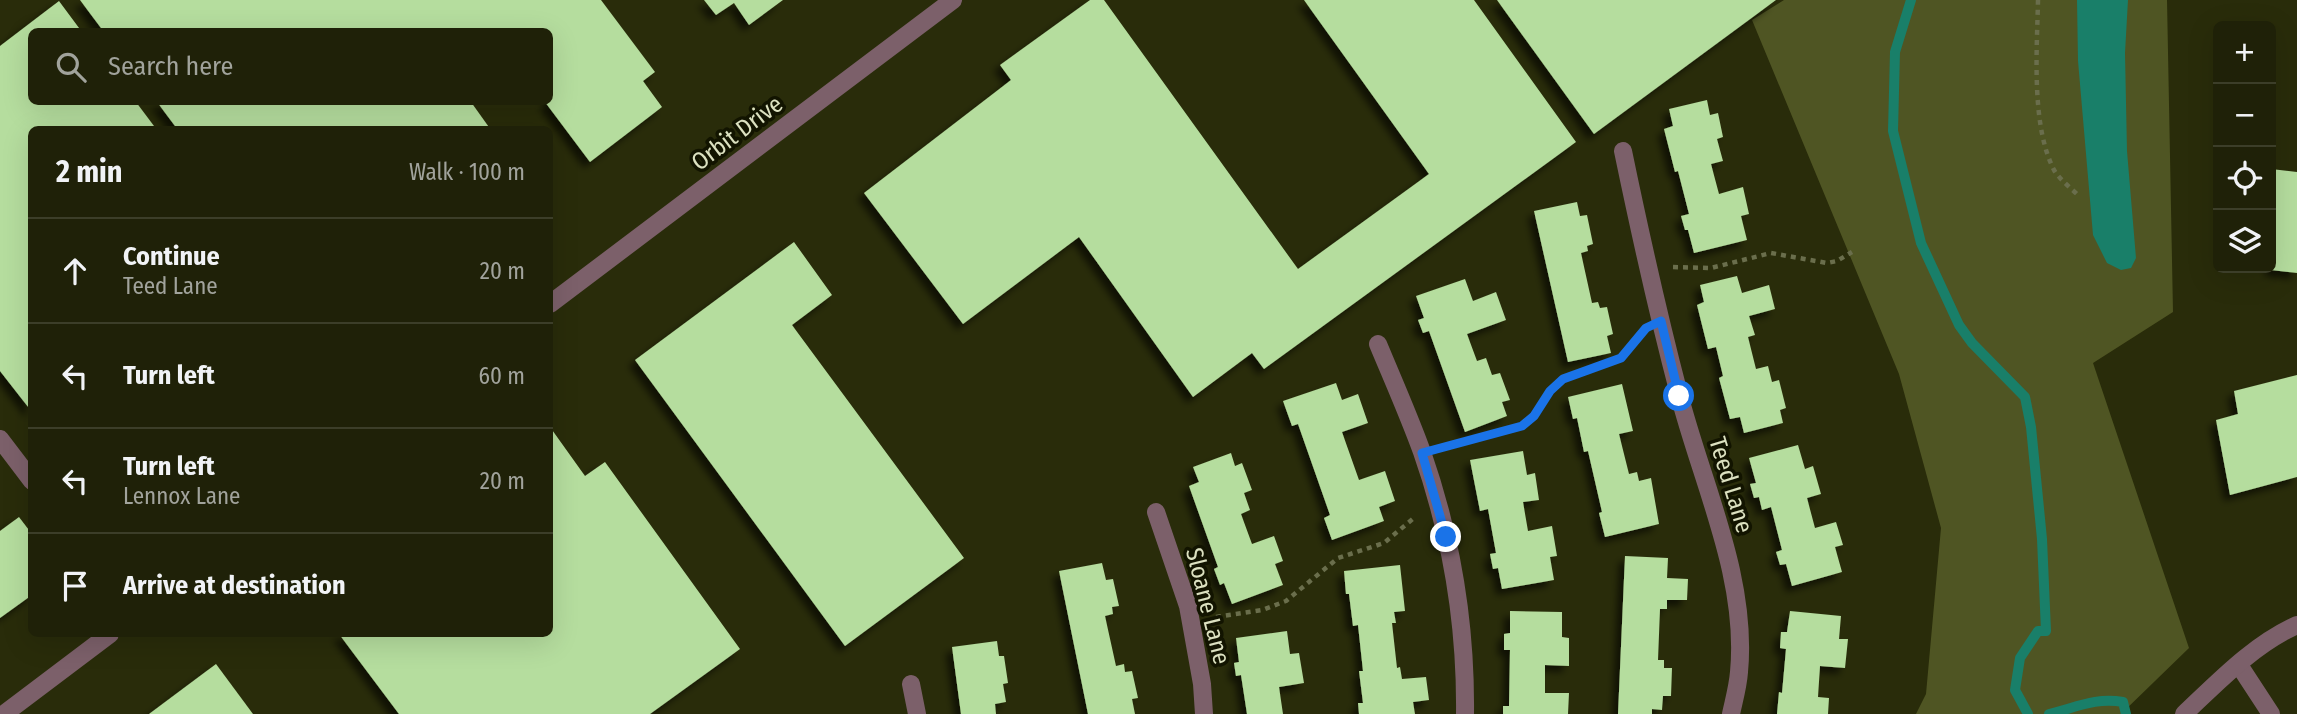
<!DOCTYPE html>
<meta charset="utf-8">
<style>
body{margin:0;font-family:"Fira Sans Condensed",sans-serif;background:#2c2e16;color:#f1f3f6}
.controls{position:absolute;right:21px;top:21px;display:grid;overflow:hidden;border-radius:10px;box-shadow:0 7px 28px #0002}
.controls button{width:63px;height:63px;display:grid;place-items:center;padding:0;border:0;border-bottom:2px solid #3c3e29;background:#1f2108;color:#f1f3f6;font:35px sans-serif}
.stop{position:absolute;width:21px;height:21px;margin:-16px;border:5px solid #1a73e8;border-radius:50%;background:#fff}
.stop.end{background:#1a73e8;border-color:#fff;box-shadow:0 2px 7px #0008}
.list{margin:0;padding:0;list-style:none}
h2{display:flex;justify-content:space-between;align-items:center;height:91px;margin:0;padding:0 28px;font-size:30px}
h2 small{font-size:23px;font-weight:400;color:#a1a39c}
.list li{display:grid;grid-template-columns:46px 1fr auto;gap:21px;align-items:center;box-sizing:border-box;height:105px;padding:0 28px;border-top:2px solid #3c3e29}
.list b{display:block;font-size:26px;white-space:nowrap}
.list p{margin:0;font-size:23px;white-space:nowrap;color:#a1a39c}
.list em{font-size:23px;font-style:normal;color:#a1a39c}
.icon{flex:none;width:38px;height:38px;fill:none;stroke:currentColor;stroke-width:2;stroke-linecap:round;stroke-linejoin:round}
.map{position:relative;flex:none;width:2297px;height:714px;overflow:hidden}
.search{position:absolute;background:#1f2108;box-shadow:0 7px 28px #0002;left:28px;top:28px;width:525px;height:77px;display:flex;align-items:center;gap:18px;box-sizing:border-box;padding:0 24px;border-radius:10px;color:#a1a39c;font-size:26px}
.panel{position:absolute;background:#1f2108;box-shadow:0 7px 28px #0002;left:28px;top:126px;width:525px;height:511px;border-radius:10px}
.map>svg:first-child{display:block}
.green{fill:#4f5523}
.water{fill:#197f69}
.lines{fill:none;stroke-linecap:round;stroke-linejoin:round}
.stream{stroke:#197f69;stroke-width:10}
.building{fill:#b5dd9e;filter:url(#shadow)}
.path{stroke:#6a6e4c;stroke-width:4.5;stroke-dasharray:5 5;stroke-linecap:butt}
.minor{stroke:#7c606a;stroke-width:18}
.route{stroke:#1a73e8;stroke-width:9}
.labels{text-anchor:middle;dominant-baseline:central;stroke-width:7;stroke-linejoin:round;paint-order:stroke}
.street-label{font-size:24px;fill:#dce1c0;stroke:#121400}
</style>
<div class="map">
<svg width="2297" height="714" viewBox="0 0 2297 714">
<defs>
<filter id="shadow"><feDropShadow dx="-6" dy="6" stdDeviation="3.5" flood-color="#0009"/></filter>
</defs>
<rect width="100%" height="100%" fill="#292c0a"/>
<!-- green -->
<path class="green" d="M1784,0H2167L2173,312L2093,363L2189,648L2121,714H1916L1926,694L1941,528L1899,374L1752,20Z"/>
<!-- water -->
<path class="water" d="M2077,0H2128L2125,53L2127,151L2136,258L2131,268L2121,270L2107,263L2093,235L2078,61Z"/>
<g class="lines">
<!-- stream -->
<g class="stream">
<path d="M1911,0L1895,52L1893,131L1921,243L1959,325L1972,343L2025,397L2031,427L2042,539L2046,631H2038L2020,658L2015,690L2028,714"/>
<path d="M2049,714C2075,708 2095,697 2123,702L2126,714"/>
</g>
</g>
<!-- building -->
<g class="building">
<path d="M80,0H601L655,72L643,81L662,107L590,162L545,102H550V32H104Z"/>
<path d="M704,0H783L749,25L734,3L716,15Z"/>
<path d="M1090,0H1104L1298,269L1429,174L1304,0H1474L1576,142L1264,369L1252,353L1193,397L1079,237L963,324L864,193L1011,80L1000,65Z"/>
<path d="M1497,0H1776L1594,134Z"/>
<path d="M59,1L82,32H32V102H136L157,130H32V412L0,371V46Z"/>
<path d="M1707,100L1710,115L1718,113L1723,137L1717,139L1723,161L1711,164L1719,194L1743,187L1749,214L1741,216L1747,240L1694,253L1688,230H1685L1681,216L1689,214L1678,171L1675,172L1664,129L1673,126L1669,109Z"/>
<path d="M157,102H471L491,130H178Z"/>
<path d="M2271,169L2297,172V273L2271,270Z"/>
<path d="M1577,202L1580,216L1587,215L1593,244L1587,246L1588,251L1581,253L1592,303L1598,302L1600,308L1607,307L1613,334L1607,336L1611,353L1568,362L1534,211Z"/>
<path d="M794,242L832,295L792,325L964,558L845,646L635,360Z"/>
<path d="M1737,276L1742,293L1769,285L1775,309L1749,316L1755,335L1748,337L1756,369L1768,366L1772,382L1779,380L1786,408L1780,410L1783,423L1744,433L1740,417L1730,419L1719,378L1723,376L1716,347L1708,349L1697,305L1704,302L1700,285Z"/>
<path d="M1465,279L1473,301L1496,292L1506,320L1467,334L1477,361L1486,358L1492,375L1500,373L1510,400L1502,402L1507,416L1465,432L1429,331L1423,333L1418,320L1424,318L1416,296Z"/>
<path d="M2297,375V477L2230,495L2216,420L2238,414L2234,391Z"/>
<path d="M1336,383L1342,400L1358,394L1368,423L1342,432L1359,480L1385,471L1395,501L1379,507L1384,521L1332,540L1324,518L1330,515L1298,424L1292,426L1283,401Z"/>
<path d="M1622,384L1633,431L1619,434L1629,474L1637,472L1639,481L1651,478L1659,524L1605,537L1599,513L1602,512L1588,451L1584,452L1577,418L1573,419L1568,397Z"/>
<path d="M550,427L585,476L605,462L740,649L650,714H399L339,634H550Z"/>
<path d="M1798,445L1805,469L1813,466L1821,494L1807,498L1815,528L1836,522L1843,545L1835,547L1842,572L1792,586L1786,564L1780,565L1776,552L1782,550L1771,507L1762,510L1759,497L1754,498L1750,484L1756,483L1749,458Z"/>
<path d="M1523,451L1527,475L1535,473L1539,500L1523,502L1528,531L1552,526L1557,556L1550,557L1554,580L1502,589L1498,568L1493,569L1490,554L1496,553L1488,509L1480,511L1470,460Z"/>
<path d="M1231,453L1235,466L1242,463L1252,490L1244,493L1250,510L1241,514L1252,544L1274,536L1283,561L1275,564L1283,585L1232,604L1224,583L1220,585L1214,569L1218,567L1189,486L1199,482L1193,467Z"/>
<path d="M19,517L32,534V595L0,618V531Z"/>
<path d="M1625,556L1668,558L1667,578L1688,579L1687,600H1667V609H1660L1658,660H1664V668H1672L1671,696H1663L1662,710L1652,709V714H1618Z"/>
<path d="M1102,563L1106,580L1113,579L1119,606L1112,607L1113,614L1105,616L1116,666L1124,664L1125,672L1132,671L1138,698L1132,699L1135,714H1088L1059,571Z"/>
<path d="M1400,565L1405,611L1394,612L1396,623H1392L1397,668L1400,667L1402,679L1426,677L1429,700L1413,702L1415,714H1359L1358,703H1363L1359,671H1363L1358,625L1353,626L1349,594H1346L1344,571Z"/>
<path d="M1510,611L1562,612V637L1569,638V666L1545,665V693H1569L1568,714H1503V706H1509L1510,650H1504V634L1510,633Z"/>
<path d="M1790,611L1841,616L1839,639H1848L1845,668L1820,666L1818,697L1829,698L1828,714H1777L1779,692L1782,693L1786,649L1780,648L1781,632H1787Z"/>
<path d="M1287,631L1290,654L1299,653L1304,683L1279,687L1283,714H1247L1241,675L1236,676L1234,663L1239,662L1236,638Z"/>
<path d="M997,641L999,656H1004L1008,683L1003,684L1006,702L995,704L996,714H961L952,647Z"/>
<path d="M216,664L253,714H149Z"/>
</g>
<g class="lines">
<!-- path -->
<g class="path">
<path d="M2038,0C2037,51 2031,125 2054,170C2060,180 2072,189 2080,197"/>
<path d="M1673,267L1711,268L1771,253L1827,263L1837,261L1852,252"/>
<path d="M1447,447L1522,426L1534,416L1550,391L1563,379L1621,358L1638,337"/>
<path d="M1216,617L1262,610L1286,601L1338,558L1384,543L1415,517"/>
</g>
<!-- minor -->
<g class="minor">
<path d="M1623,151C1640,233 1658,314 1679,394C1702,484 1748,577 1739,672C1738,686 1734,700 1731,714"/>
<path d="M550,304L953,0"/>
<path d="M1378,344C1393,380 1409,416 1422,452C1451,535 1466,626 1465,714"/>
<path d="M0,439L32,481"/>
<path d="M1156,512L1188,606L1202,684L1204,714"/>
<path d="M2239,665L2271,714"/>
<path d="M911,684L917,714"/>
<path d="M4,714L110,634"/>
<path d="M2184,714C2218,682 2254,644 2297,625"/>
</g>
</g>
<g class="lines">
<!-- route -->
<path class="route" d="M1446,537L1422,453L1522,426L1534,416L1550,391L1563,379L1621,358L1646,328L1661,321L1679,396"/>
</g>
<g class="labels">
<!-- street labels -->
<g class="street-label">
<text transform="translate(737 133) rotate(-37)">Orbit Drive</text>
<text transform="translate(1731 485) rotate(73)">Teed Lane</text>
<text transform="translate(1208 606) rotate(76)">Sloane Lane</text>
</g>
</g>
</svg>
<div class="controls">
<button>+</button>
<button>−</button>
<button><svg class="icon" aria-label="locate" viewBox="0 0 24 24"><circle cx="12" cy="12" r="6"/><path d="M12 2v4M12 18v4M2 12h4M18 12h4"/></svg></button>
<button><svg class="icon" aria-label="layers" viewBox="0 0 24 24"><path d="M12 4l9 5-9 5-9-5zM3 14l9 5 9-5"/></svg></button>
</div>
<div class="stop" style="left:1679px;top:396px"></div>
<div class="stop end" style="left:1446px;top:537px"></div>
<div class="search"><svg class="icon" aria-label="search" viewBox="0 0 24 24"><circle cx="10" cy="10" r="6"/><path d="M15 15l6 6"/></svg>Search here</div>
<section class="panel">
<h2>2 min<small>Walk · 100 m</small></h2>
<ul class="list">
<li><svg class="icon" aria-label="ahead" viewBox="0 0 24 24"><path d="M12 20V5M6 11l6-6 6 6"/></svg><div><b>Continue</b><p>Teed Lane</p></div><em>20 m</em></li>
<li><svg class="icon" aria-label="left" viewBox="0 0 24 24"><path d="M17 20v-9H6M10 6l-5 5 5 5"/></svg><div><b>Turn left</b></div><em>60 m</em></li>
<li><svg class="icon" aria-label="left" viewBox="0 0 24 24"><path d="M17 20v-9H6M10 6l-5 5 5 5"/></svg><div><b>Turn left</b><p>Lennox Lane</p></div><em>20 m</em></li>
<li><svg class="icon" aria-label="arrive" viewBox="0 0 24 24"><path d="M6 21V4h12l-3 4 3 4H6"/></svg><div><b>Arrive at destination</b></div></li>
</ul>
</section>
</div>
